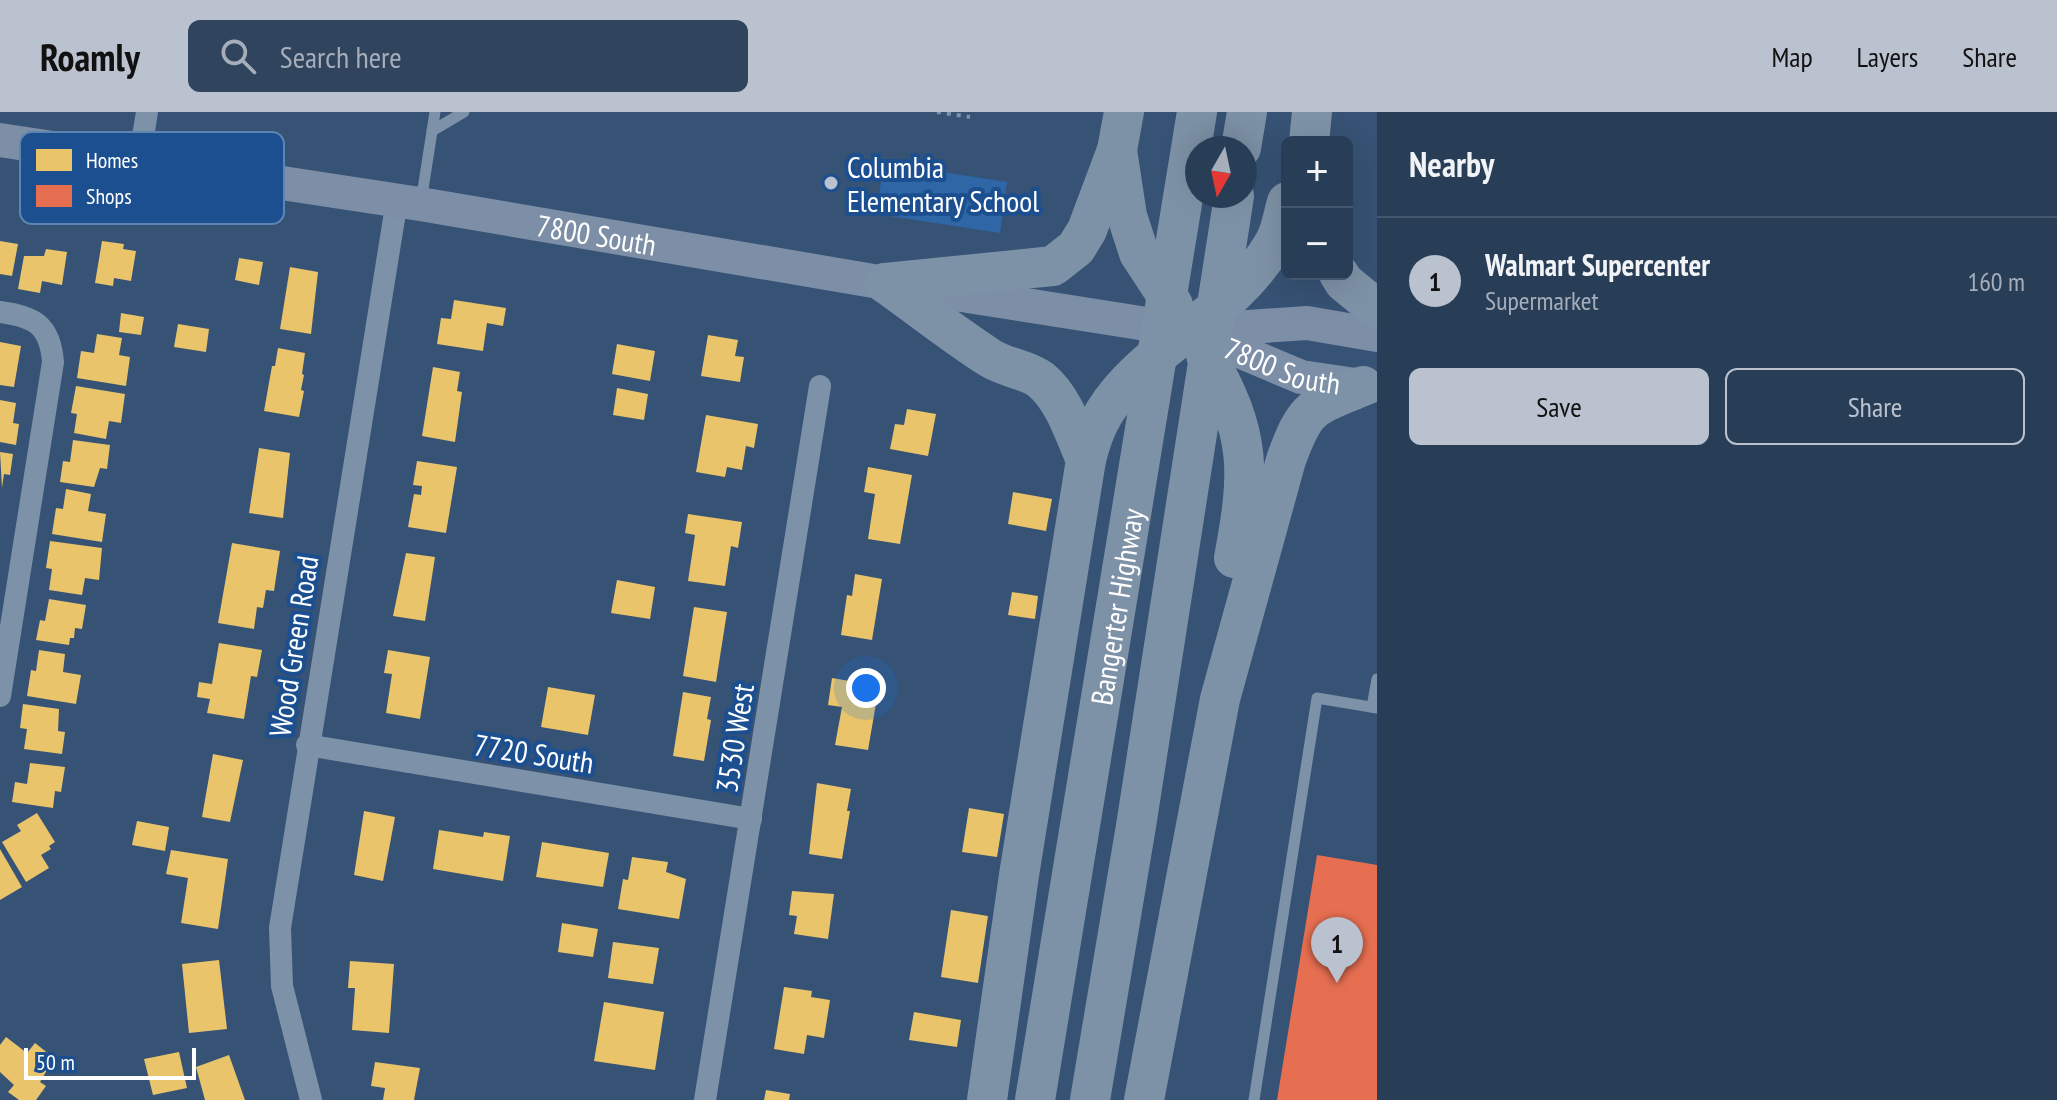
<!DOCTYPE html>
<meta charset="utf-8">
<style>
body{margin:0;font-family:"PT Sans Narrow",sans-serif;background:#30455d;color:#f1f3f6}
.controls{position:absolute;right:24px;top:24px;display:grid;overflow:hidden;border-radius:12px;box-shadow:0 8px 32px #0002}
.controls button{width:72px;height:72px;display:grid;place-items:center;padding:0;border:0;border-bottom:2px solid #44576d;background:#283e57;color:#f1f3f6;font:40px sans-serif}
.compass{position:absolute;left:1185px;top:24px;width:72px;height:72px;border-radius:50%;background:#283e57;box-shadow:0 8px 32px #0002;rotate:189deg}
.scale{position:absolute;left:24px;bottom:20px;width:172px;box-sizing:border-box;padding-left:8px;border:4px solid #fff;border-top:0;font-size:22px;line-height:28px;white-space:nowrap;color:#fff;-webkit-text-stroke:6px #1b4f8f;paint-order:stroke}
.you{position:absolute;left:866px;top:576px;width:28px;height:28px;margin:-20px;border:6px solid #fff;border-radius:50%;background:#1a73e8;box-shadow:0 0 0 12px #1a73e833}
.badge{display:grid;place-items:center;width:52px;height:52px;border-radius:50%;background:#b9c2ce;color:#111;font-size:26px;font-weight:700}
.pin{position:absolute;translate:-50% -66px;filter:drop-shadow(0 2px 4px #0008)}
.pin::after{content:'';position:absolute;top:42px;width:28px;height:24px;background:inherit;clip-path:polygon(0 0,100% 0,50% 100%)}
.list{margin:0;padding:0;list-style:none}
h2{display:flex;justify-content:space-between;align-items:center;height:104px;margin:0;padding:0 32px;font-size:34px}
h2 small{font-size:26px;font-weight:400;color:#a5aeba}
.list li{display:grid;grid-template-columns:52px 1fr auto;gap:24px;align-items:center;box-sizing:border-box;height:128px;padding:0 32px;border-top:2px solid #44576d}
.list b{display:block;font-size:30px;white-space:nowrap}
.list p{margin:0;font-size:26px;white-space:nowrap;color:#a5aeba}
.list em{font-size:26px;font-style:normal;color:#a5aeba}
.actions{display:flex;gap:16px;padding:24px 32px}
.actions a{flex:1;padding:18px 0;border:2px solid #b9c2ce;border-radius:12px;text-align:center;font-size:28px;color:#b9c2ce}
.actions .main{background:#b9c2ce;color:#111}
.icon{flex:none;width:44px;height:44px;fill:none;stroke:currentColor;stroke-width:2;stroke-linecap:round;stroke-linejoin:round}
.map{position:relative;flex:none;width:1377px;height:988px;overflow:hidden}
header{display:flex;align-items:center;gap:48px;box-sizing:border-box;height:112px;padding:0 40px;background:#b9c2ce;color:#111}
header strong{font-size:38px}
nav{display:flex;gap:44px;margin-inline-start:auto;font-size:28px}
.search{width:560px;height:72px;background:#30455d;display:flex;align-items:center;gap:20px;box-sizing:border-box;padding:0 28px;border-radius:12px;color:#a5aeba;font-size:30px}
main{display:flex}
aside{flex:1;background:#283e57}
.map>svg:first-child{display:block}
.green{fill:#2f66a5}
.homes{fill:#e9c46a}
.shops{fill:#e76f51}
.lines{fill:none;stroke-linecap:round;stroke-linejoin:round}
.path{stroke:#7d92a8;stroke-width:4;stroke-dasharray:4 6;stroke-linecap:butt}
.lane{stroke:#7d92a8;stroke-width:11}
.street{stroke:#7d92a8;stroke-width:22}
.primary{stroke:#7d8ea7;stroke-width:34}
.highway{stroke:#7e92a7;stroke-width:40}
.poi-dot{fill:#b9c2ce;stroke:#1b4f8f;stroke-width:3}
.labels{text-anchor:middle;dominant-baseline:central;stroke-width:8;stroke-linejoin:round;paint-order:stroke}
.poi-label{font-size:30px;fill:#fff;stroke:#1b4f8f;text-anchor:start}
.street-label{font-size:30px;fill:#fff;stroke:#1b4f8f}
.key{fill:#1b4f8f;stroke:#5f84b1;stroke-width:2}
.key-label{font-size:22px;fill:#fff}
</style>
<header>
<strong>Roamly</strong>
<div class="search"><svg class="icon" aria-label="search" viewBox="0 0 24 24"><circle cx="10" cy="10" r="6"/><path d="M15 15l6 6"/></svg>Search here</div>
<nav><a>Map</a><a>Layers</a><a>Share</a></nav>
</header>
<main>
<div class="map">
<svg width="1377" height="988" viewBox="0 0 1377 988">
<rect width="100%" height="100%" fill="#365274"/>
<!-- green -->
<path class="green" d="M884,51L1007,70L1000,121L876,102Z"/>
<!-- homes -->
<g class="homes">
<path d="M0,129L18,132L12,164L0,162Z"/>
<path d="M102,129L124,132L123,137L136,139L131,169L114,166L113,174L95,171Z"/>
<path d="M46,137L67,140L62,173L42,169L40,181L18,177L24,144H44Z"/>
<path d="M239,146L263,150L259,173L235,168Z"/>
<path d="M290,155L318,160L311,222L280,217Z"/>
<path d="M454,188L506,196L503,214L487,211L483,239L437,232L441,206L451,207Z"/>
<path d="M121,201L144,205L141,223L119,220Z"/>
<path d="M178,212L209,217L206,240L174,235Z"/>
<path d="M97,222L122,226L119,243L130,245L126,274L77,266L81,239L94,241Z"/>
<path d="M708,223L738,228L735,244L744,245L740,270L701,264Z"/>
<path d="M0,230L21,234L14,275L0,273Z"/>
<path d="M617,232L655,239L650,269L612,262Z"/>
<path d="M278,236L305,241L302,262L304,263L301,278L304,279L299,305L264,299L272,254H275Z"/>
<path d="M433,255L460,260L457,279L462,280L455,330L422,324Z"/>
<path d="M76,274L125,282L121,311L109,309L106,327L74,321L77,302L71,301Z"/>
<path d="M617,276L648,282L644,308L613,303Z"/>
<path d="M0,288L16,291L13,311L19,312L16,333L0,330Z"/>
<path d="M907,297L936,302L928,344L890,337L895,312L904,313Z"/>
<path d="M706,303L758,312L754,336L746,334L742,358L727,355L725,365L696,360Z"/>
<path d="M73,328L110,333L107,357L100,356L94,375L60,370L63,349L70,350Z"/>
<path d="M259,336L290,341L283,406L249,401Z"/>
<path d="M0,340L13,342L10,363L4,362L2,376Z"/>
<path d="M417,349L457,355L446,421L408,415L414,382L421,383L422,374L413,373Z"/>
<path d="M868,355L912,363L900,432L868,427L875,382L864,380Z"/>
<path d="M66,377L91,382L88,399L106,402L102,430L52,422L56,396L63,397Z"/>
<path d="M1013,380L1052,387L1046,419L1008,412Z"/>
<path d="M688,402L742,410L738,436L731,434L725,474L688,469L695,423L685,421Z"/>
<path d="M50,429L102,436L99,468L85,466L82,483L49,478L52,457L46,456Z"/>
<path d="M232,431L280,439L274,479L266,478L263,496L257,495L254,517L218,511Z"/>
<path d="M406,441L435,445L425,509L393,504Z"/>
<path d="M855,462L882,467L872,528L841,523L847,483L852,484Z"/>
<path d="M617,468L655,475L650,507L611,501Z"/>
<path d="M1012,480L1038,484L1035,507L1008,503Z"/>
<path d="M49,487L86,493L82,517L75,516L74,526H70L69,533L36,528L40,508L45,509Z"/>
<path d="M694,495L727,500L716,570L683,564Z"/>
<path d="M219,531L262,538L257,565L251,564L244,607L207,601L210,587L197,585L199,570L212,572Z"/>
<path d="M39,538L65,542L63,560L81,563L76,592L27,584L31,558L36,559Z"/>
<path d="M388,538L430,545L420,607L386,601L392,562L384,561Z"/>
<path d="M832,566L879,574L868,638L835,633L842,595L828,593Z"/>
<path d="M548,575L595,583L588,623L541,615Z"/>
<path d="M683,580L711,585L707,607L711,608L704,649L673,644Z"/>
<path d="M23,592L59,597L58,619L65,620L62,642L24,637L27,617L20,616Z"/>
<path d="M213,642L243,648L230,710L202,705Z"/>
<path d="M30,651L65,655L61,680L55,679L53,696L12,690L15,670L27,672Z"/>
<path d="M817,671L851,677L847,699H850L842,747L809,742Z"/>
<path d="M969,696L1004,702L997,745L962,740Z"/>
<path d="M364,699L395,705L383,769L354,763Z"/>
<path d="M37,701L55,730L49,734L51,737L41,743L49,756L26,770L2,730L21,719L17,713Z"/>
<path d="M137,709L169,715L165,739L132,733Z"/>
<path d="M439,718L483,725L484,720L510,724L503,769L433,757Z"/>
<path d="M542,730L609,741L603,775L536,765Z"/>
<path d="M0,737L22,775L0,788Z"/>
<path d="M171,738L228,747L218,817L181,811L188,766L166,762Z"/>
<path d="M632,745L668,750L666,760L686,767L679,807L618,797L623,767L628,768Z"/>
<path d="M792,779L834,782L828,827L794,822L797,804L789,803Z"/>
<path d="M951,798L988,804L978,871L941,865Z"/>
<path d="M562,811L598,817L593,845L558,840Z"/>
<path d="M613,830L659,836L653,872L608,866Z"/>
<path d="M219,848L227,917L189,921L182,852Z"/>
<path d="M350,849L394,852L389,921L352,918L355,876H348Z"/>
<path d="M784,875L812,879L811,885L830,888L824,926L807,923L804,942L774,937Z"/>
<path d="M604,890L664,900L655,958L594,949Z"/>
<path d="M914,900L961,908L957,935L909,928Z"/>
<path d="M6,925L27,941L35,931L54,946L40,970L46,974L36,988H19L8,980L14,973L0,960V933Z"/>
<path d="M179,940L187,976L153,983L144,947Z"/>
<path d="M229,943L245,988H205L196,955Z"/>
<path d="M375,950L420,956L414,988H383L385,976L371,974Z"/>
<path d="M766,978L790,982L789,988H764Z"/>
</g>
<!-- shops -->
<path class="shops" d="M1317,743L1377,753V988H1277Z"/>
<g class="lines">
<!-- path -->
<path class="path" d="M937,0L970,5"/>
<!-- lane -->
<g class="lane">
<path d="M432,19L464,0"/>
<path d="M421,90L435,0"/>
<path d="M1372,595L1377,567"/>
<path d="M1254,988L1317,586L1377,596"/>
</g>
<!-- street -->
<g class="street">
<path d="M139,49L147,0"/>
<path d="M0,200C35,205 50,213 53,250L0,584"/>
<path d="M307,633L751,707"/>
<path d="M311,988L282,874L280,816L397,88"/>
<path d="M705,988L820,274"/>
</g>
<!-- primary -->
<g class="primary">
<path id="s1" d="M0,28L420,92L885,171L1191,219L1307,211L1377,223"/>
<path id="s2" d="M1199,222L1301,265L1369,275"/>
</g>
<!-- highway -->
<g class="highway">
<path d="M1309,30L1312,0"/>
<path d="M1241,36L1247,0"/>
<path d="M1117,38L1127,104L1139,141L1173,193"/>
<path d="M1339,162L1344,170L1377,197"/>
<path d="M885,171L1053,154L1076,136L1087,118L1117,38L1124,0"/>
<path d="M885,171C920,196 954,223 990,246C1006,256 1026,257 1041,268C1064,287 1074,321 1086,348"/>
<path d="M1206,243C1252,322 1250,360 1234,446"/>
<path d="M987,988L1019,763L1086,348C1090,331 1095,316 1104,301C1146,233 1233,204 1274,131C1281,120 1283,103 1287,90"/>
<path id="s3" d="M1035,988L1197,0"/>
<path d="M1090,988L1136,714L1234,84"/>
<path d="M1144,988L1220,587L1286,348C1306,293 1311,296 1363,274"/>
</g>
</g>
<!-- markers -->
<circle class="poi-dot" cx="831" cy="71" r="8"/>
<g class="labels">
<!-- poi labels -->
<g class="poi-label">
<text x="847" y="54">Columbia<tspan x="847" dy="34">Elementary School</tspan></text>
</g>
<!-- street labels -->
<g class="street-label">
<text stroke="none"><textPath href="#s1" startOffset="604">7800 South</textPath></text>
<text stroke="none"><textPath href="#s2" startOffset="90">7800 South</textPath></text>
<text stroke="none"><textPath href="#s3" startOffset="500">Bangerter Highway</textPath></text>
<text transform="translate(293 534) rotate(-81)">Wood Green Road</text>
<text transform="translate(734 626) rotate(-81)">3530 West</text>
<text transform="translate(534 641) rotate(9)">7720 South</text>
</g>
</g>
<!-- legend -->
<rect x="20" y="20" width="264" height="92" rx="12" class="key"/>
<rect x="36" y="37" width="36" height="22" fill="#e9c46a"/>
<rect x="36" y="73" width="36" height="22" fill="#e76f51"/>
<g class="key-label">
<text x="86" y="56">Homes</text>
<text x="86" y="92">Shops</text>
</g>
</svg>
<div class="controls">
<button>+</button>
<button>−</button>
</div>
<svg class="compass" viewBox="-18 -18 36 36"><path d="M0-13l5 13h-10z" fill="#e53935"/><path d="M0 13l5-13h-10z" fill="#a5aeba"/></svg>
<div class="scale">50 m</div>
<div class="you"></div>
<div class="pin badge" style="left:1337px;top:871px">1</div>
</div>
<aside>
<h2>Nearby<small></small></h2>
<ul class="list">
<li><span class="badge">1</span><div><b>Walmart Supercenter</b><p>Supermarket</p></div><em>160 m</em></li>
</ul>
<div class="actions"><a class="main">Save</a><a>Share</a></div>
</aside>
</main>
